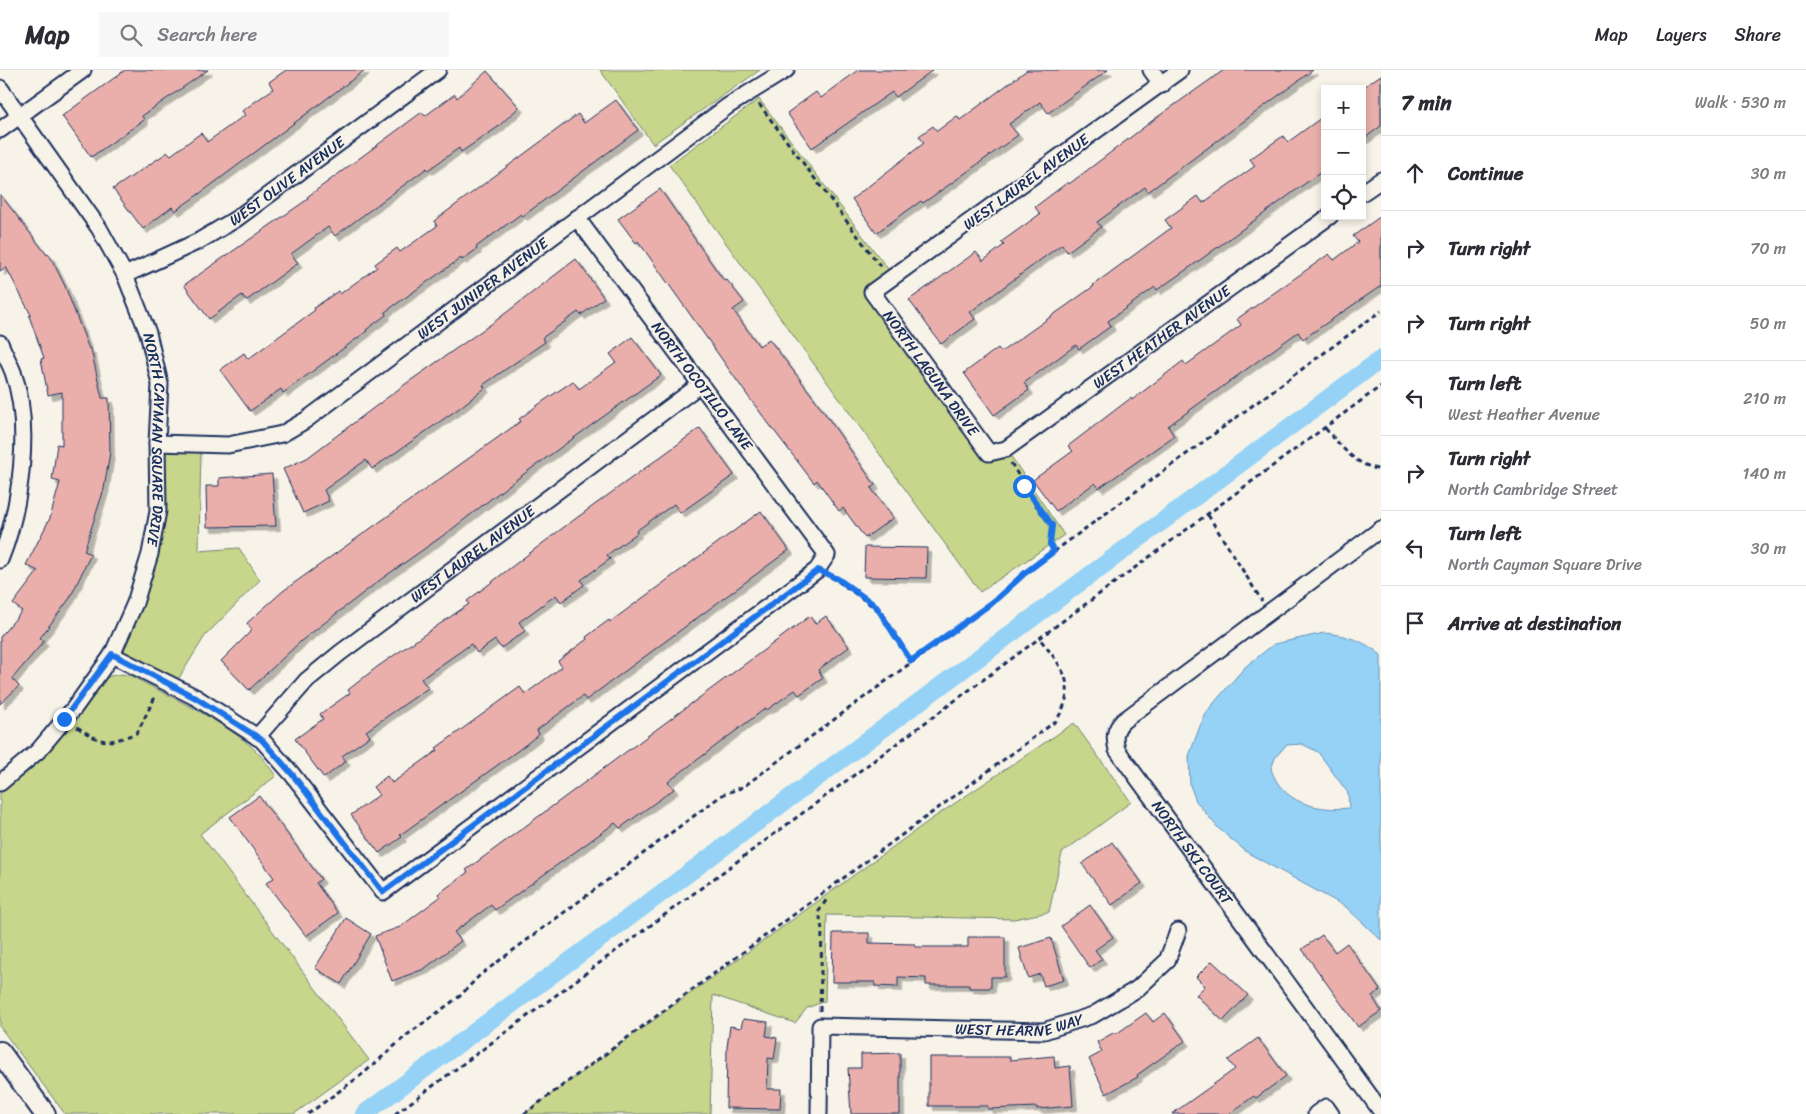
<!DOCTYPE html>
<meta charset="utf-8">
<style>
body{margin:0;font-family:Sriracha,sans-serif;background:#f7f7f7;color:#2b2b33}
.controls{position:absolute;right:15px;top:15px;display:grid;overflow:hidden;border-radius:0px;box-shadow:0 2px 8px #0003}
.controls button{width:45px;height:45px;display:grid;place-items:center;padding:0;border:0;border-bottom:1px solid #e1e1e2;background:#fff;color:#2b2b33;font:25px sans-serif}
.stop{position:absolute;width:15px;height:15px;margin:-11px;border:4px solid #1a73e8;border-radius:50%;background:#fff}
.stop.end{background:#1a73e8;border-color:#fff;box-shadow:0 1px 5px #0008}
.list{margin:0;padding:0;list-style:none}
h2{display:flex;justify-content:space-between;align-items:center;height:65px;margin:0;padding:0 20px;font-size:21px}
h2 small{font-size:16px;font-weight:400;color:#7c7c81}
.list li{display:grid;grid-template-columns:32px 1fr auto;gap:15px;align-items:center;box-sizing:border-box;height:75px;padding:0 20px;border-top:1px solid #e1e1e2}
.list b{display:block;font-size:19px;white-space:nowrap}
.list p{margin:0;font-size:16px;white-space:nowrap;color:#7c7c81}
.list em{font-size:16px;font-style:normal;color:#7c7c81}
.icon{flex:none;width:28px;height:28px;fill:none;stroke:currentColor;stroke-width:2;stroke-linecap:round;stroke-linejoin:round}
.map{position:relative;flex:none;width:1381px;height:1044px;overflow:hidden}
header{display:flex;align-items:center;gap:30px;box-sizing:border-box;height:70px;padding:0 25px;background:#fff;border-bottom:1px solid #e1e1e2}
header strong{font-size:24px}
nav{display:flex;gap:28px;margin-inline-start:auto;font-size:18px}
.search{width:350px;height:45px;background:#f7f7f7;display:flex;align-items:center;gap:12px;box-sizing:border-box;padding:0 18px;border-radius:0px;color:#7c7c81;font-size:19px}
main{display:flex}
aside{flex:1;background:#fff}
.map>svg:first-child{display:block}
.green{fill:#c7d68a;stroke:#718274}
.water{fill:#95d2f6;stroke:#6491b9;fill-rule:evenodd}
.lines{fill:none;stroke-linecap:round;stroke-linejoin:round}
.canal{stroke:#95d2f6;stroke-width:18}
.building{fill:#eaafab;stroke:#1b2f5e;filter:url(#shadow)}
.minor-casing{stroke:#1b2f5e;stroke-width:19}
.tertiary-casing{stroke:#1b2f5e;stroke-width:24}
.path{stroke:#1b2f5e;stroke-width:3;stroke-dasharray:5 4;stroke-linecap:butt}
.minor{stroke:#f7f3e8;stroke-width:15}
.tertiary{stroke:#f7f3e8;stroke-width:20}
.route{stroke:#1a73e8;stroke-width:6}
.labels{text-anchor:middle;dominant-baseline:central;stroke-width:4;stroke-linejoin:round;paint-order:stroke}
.street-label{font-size:15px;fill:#1b2f5e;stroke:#f7f3e8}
</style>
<header>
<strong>Map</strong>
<div class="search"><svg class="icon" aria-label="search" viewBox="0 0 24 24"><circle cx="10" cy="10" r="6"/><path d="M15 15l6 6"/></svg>Search here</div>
<nav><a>Map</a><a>Layers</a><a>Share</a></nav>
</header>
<main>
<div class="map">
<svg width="1381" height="1044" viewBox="0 0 1381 1044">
<defs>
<filter id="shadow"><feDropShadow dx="4.5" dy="4.5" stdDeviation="0" flood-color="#0004"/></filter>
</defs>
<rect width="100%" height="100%" fill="#f7f3e8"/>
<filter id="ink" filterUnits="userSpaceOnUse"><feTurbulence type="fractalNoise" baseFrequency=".02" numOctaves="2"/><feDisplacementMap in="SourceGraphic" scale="10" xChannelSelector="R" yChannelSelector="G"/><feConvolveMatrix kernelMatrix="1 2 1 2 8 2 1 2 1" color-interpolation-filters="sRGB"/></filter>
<g filter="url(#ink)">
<!-- green -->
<g class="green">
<path d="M600,0H760L653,74Z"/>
<path d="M759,29L894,207L873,222L989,382L1006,379L1064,465L980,522L669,95Z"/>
<path d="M157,373L201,374L199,481L239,478L260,510L205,566L174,616L112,585L158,441Z"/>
<path d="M122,604L131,606C168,626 228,652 257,682C264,689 270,698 276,706L200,764L369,990L294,1044H65L0,957V723L29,701L104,610L110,606Z"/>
<path d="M1074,653L1131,732L1062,783L1049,842L1014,849L827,845L825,931L807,938L795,953L713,925L710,1044H524L930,750Z"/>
</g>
<!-- water -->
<path class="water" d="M1324,563C1346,565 1363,570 1381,585V870L1346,837L1248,783L1232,770L1218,758L1196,731L1190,715L1189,686L1200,656L1208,640L1231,613L1245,597L1274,574ZM1302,674L1318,682L1348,723L1349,738C1316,741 1282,733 1271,699L1275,688L1286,675Z"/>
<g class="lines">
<!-- canal -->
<path class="canal" d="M364,1044L1381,289"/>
</g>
<!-- building -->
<g class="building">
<path d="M125,0H208L142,46L144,50L91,87L62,46Z"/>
<path d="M286,0H365L206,119L175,141L172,137L143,159L113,119L168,82L171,85L201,63L207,72L245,45L242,41L273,19L269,12Z"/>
<path d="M858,0H933L896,27L892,22L812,78L787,43L816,22L821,28Z"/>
<path d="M1027,0H1108L1048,43L1040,32L1009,54L1018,65L953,112L923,133L921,131L876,163L852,129L924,73L919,66L933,56L937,61L957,46L960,50Z"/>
<path d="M1224,0H1313L1148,122L1145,117L1097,152L1101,157L1067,182L1062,174L970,242L975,249L941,274L909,230L976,182L983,191L1004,175L1001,172L1040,144L1035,137L1068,112L1069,114L1156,48Z"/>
<path d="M487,1L519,37L498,57L461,82L459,78L428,100L427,98L335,166L328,157L291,184L298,193L246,231L242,225L209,249L184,215L308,129L307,127L422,42L425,46L455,24L457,28Z"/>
<path d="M1381,5V56L1362,70V18Z"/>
<path d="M616,30L638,60L523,146L521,144L476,177L477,179L462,190L461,188L385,242L386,245L366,260L367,261L283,323L281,319L250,341L220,300L244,283L248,289L315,240L314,238L338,221L340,224L377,197L375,194L397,178L400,182L437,156L434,151L578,44L584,53Z"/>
<path d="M1325,45V99L1196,193L1157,220L1155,217L1108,251L1111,256L1079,279L1076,275L1024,313L1029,320L994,345L964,303L998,278L1001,282L1094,216L1093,215L1171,158L1165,150L1198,126L1203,133L1255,96L1250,89L1283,66L1288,72Z"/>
<path d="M660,119L724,211L727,210L744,232L733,240L759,276L769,269L814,328L875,415L871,418L893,448L865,468L843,438L839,441L817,410L814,413L750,329L638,171L636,173L618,149Z"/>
<path d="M0,124L47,185L49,184L65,216L89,279H91L102,328H109L110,382L104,419L84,481L91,484L70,528L40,568L44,571L12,609L19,616L0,634V567L22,541L13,534L38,501L26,495L50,448L60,412L52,410L57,374L62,375V322L48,325L41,289L44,288L29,246L31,245L6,197L0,201Z"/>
<path d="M1381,146V216L1303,269L1298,262L1168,356L1174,366L1099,418L1095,413L1056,441L1033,410L1073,381L1068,376L1131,328L1132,330L1183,291L1186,295L1241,255L1237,249L1305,201L1329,184L1334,190L1358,172L1353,166Z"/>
<path d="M576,189L604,228L581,245L578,242L542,268L545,272L483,315L485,318L458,339L372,399L366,390L324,420L329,431L303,443L283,399L307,388L404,315L494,252Z"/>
<path d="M632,267L661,305L510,414L451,460L380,510L301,571L249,620L221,591L252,560L247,553L283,521L521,351L519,349L542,332L573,311L579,319L616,292L610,284Z"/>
<path d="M700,358L734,405L680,443L674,434L636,461L637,463L607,485L610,489L581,510L584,515L561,532L556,525L519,552L525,561L501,578L495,570L477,583L471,574L421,609L428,618L366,661L370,666L342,686L346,691L324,708L295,669L323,649L320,644L350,623L348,620L377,597L469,534L467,531L556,463Z"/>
<path d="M272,404L276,456L207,457L206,416H219V408Z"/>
<path d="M761,441L789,480L586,630L583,626L537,660L539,664L520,679L400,765L402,767L379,783L351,745L379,725L373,717L387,706L392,713L438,680L436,678L520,617L525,624L562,597L558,591L587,569L586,567L609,550L610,552Z"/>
<path d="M865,477L927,478L926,508L864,507Z"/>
<path d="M810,546L815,554L826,546L849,577L818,600L823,608L799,625L795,620L767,640L766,638L668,712L674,719L620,758L615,753L495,840L491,835L454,862L461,871L424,899L392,911L375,866L400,857L440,827L438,824L468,802L466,800Z"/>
<path d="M259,726L321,809L316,813L338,843L306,866L266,813L274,808L230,747Z"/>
<path d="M1112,772L1142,813L1112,835L1082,794Z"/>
<path d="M1090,835L1113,867L1095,880L1102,889L1090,898L1061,856Z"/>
<path d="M346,848L371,864L341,914L315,898Z"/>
<path d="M833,863H869V873L915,874V877H968V867H1005V907H991V918H969V915H926V908L898,907V917L875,916V912H832Z"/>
<path d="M1322,865L1335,882L1347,873L1380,920L1372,926L1381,941L1358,957L1302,879Z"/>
<path d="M1051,868L1064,910L1044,916L1040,904L1028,908L1019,878Z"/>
<path d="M1212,891L1248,925L1223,951L1196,925L1205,916L1196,907Z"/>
<path d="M1146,943L1153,952L1165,943L1185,971L1137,1005L1138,1007L1106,1024L1089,989L1102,982L1097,972L1115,962L1116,964Z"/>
<path d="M743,949L768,952L766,966L777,968L774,989L768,988L767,1019H781L780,1039L726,1038L727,977L730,956L741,958Z"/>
<path d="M1258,968L1286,1006L1256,1028L1254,1026L1229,1044H1172L1235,999L1228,990Z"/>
<path d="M900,983V1044H851L848,998H861V984Z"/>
<path d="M1054,986L1055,998L1070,996L1073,1036L1037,1039V1037L988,1039V1036H929V987H1010V990Z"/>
</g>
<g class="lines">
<!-- minor casing -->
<g class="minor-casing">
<g id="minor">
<path d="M1151,0L1162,15"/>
<path id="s1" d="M1180,0L872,222L989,383L1006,379L1330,146"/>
<path id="s2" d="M0,18L99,158L125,205L148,263L160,314L157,373L158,441L150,484L135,533L112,585L75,637L38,681L0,713"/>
<path d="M0,60L83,0"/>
<path d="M1362,123L1381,110"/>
<path id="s3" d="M125,205L199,171L236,149L438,0"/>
<path d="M0,273C4,283 9,292 13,302C32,355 21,438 0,490"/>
<path id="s4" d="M157,373L228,375L282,364L306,350L728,36L786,0"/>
<path id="s5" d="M1381,459L1123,651C1114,660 1114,668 1117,680L1381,1041"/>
<path d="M112,585L197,628L262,670L292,704L383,822L817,500L827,485L577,148"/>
<path id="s6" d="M257,667L307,610L340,583L701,314"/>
<path id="s7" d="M819,1044L820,956L1044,961L1093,945L1137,919L1167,891L1178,861"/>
<path d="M1316,1044L1326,1037L1331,1044"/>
</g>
</g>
<!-- tertiary casing -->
<g class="tertiary-casing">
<path id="tertiary" d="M0,982L45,1044"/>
</g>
<!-- path -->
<g class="path">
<path d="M759,34L881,197"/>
<path d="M1325,358C1343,378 1353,394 1381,400"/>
<path d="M1011,393L1038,438L1052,455L1050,474L1054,481"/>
<path d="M1208,445L1262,531"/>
<path d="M831,506L880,541L911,591"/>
<path d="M77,657C105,675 106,674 137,663L156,625"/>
<path d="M820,941L822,860L819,841L827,829"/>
<path d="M308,1044L364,1003L407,965L460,926L480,905L722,725L743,717L993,532L1025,503L1381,241"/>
<path d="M395,1044L1381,316"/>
<path d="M524,1044L1056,651C1079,615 1063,599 1040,569"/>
</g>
<!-- minor -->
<use href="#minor" class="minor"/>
<!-- tertiary -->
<use href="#tertiary" class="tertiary"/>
</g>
</g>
<g class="lines" filter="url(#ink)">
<!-- route -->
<path class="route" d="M64,649L112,584L196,628L262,670L292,704L383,822L818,500L838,509L876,536L911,591L993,532L1025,503L1054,481L1050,474L1052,455L1024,416"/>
</g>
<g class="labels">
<!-- street labels -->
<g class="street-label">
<text stroke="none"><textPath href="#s3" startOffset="188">WEST OLIVE AVENUE</textPath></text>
<text transform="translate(1026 112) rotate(-36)">WEST LAUREL AVENUE</text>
<text stroke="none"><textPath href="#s4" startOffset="374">WEST JUNIPER AVENUE</textPath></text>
<text stroke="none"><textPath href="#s1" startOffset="788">WEST HEATHER AVENUE</textPath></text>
<text stroke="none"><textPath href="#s1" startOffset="480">NORTH LAGUNA DRIVE</textPath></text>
<text transform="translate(702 316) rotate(53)">NORTH OCOTILLO LANE</text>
<text stroke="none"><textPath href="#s2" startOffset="395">NORTH CAYMAN SQUARE DRIVE</textPath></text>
<text stroke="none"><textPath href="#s6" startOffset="284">WEST LAUREL AVENUE</textPath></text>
<text stroke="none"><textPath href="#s5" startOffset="480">NORTH SKI COURT</textPath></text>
<text stroke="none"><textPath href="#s7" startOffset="288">WEST HEARNE WAY</textPath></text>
</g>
</g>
</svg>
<div class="controls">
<button>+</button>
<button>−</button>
<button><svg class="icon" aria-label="locate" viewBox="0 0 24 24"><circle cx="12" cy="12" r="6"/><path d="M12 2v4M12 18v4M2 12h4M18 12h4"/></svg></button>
</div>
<div class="stop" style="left:1024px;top:416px"></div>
<div class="stop end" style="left:64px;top:649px"></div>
</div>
<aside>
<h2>7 min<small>Walk · 530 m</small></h2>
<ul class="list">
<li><svg class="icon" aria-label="ahead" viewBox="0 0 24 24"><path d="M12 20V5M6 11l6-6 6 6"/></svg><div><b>Continue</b></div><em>30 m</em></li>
<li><svg class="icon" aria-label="right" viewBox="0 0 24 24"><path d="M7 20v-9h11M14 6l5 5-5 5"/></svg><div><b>Turn right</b></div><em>70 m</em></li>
<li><svg class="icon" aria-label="right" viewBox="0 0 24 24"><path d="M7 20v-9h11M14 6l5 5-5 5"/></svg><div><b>Turn right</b></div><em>50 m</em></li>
<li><svg class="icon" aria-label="left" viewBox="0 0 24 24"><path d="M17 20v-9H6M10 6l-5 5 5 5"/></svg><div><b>Turn left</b><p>West Heather Avenue</p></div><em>210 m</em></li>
<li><svg class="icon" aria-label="right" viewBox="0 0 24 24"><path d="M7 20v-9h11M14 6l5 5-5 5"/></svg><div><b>Turn right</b><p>North Cambridge Street</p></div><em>140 m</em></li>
<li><svg class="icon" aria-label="left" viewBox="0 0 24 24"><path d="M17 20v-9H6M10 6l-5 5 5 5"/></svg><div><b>Turn left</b><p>North Cayman Square Drive</p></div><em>30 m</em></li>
<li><svg class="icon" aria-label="arrive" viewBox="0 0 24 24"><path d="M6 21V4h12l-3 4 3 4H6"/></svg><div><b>Arrive at destination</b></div></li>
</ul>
</aside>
</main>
